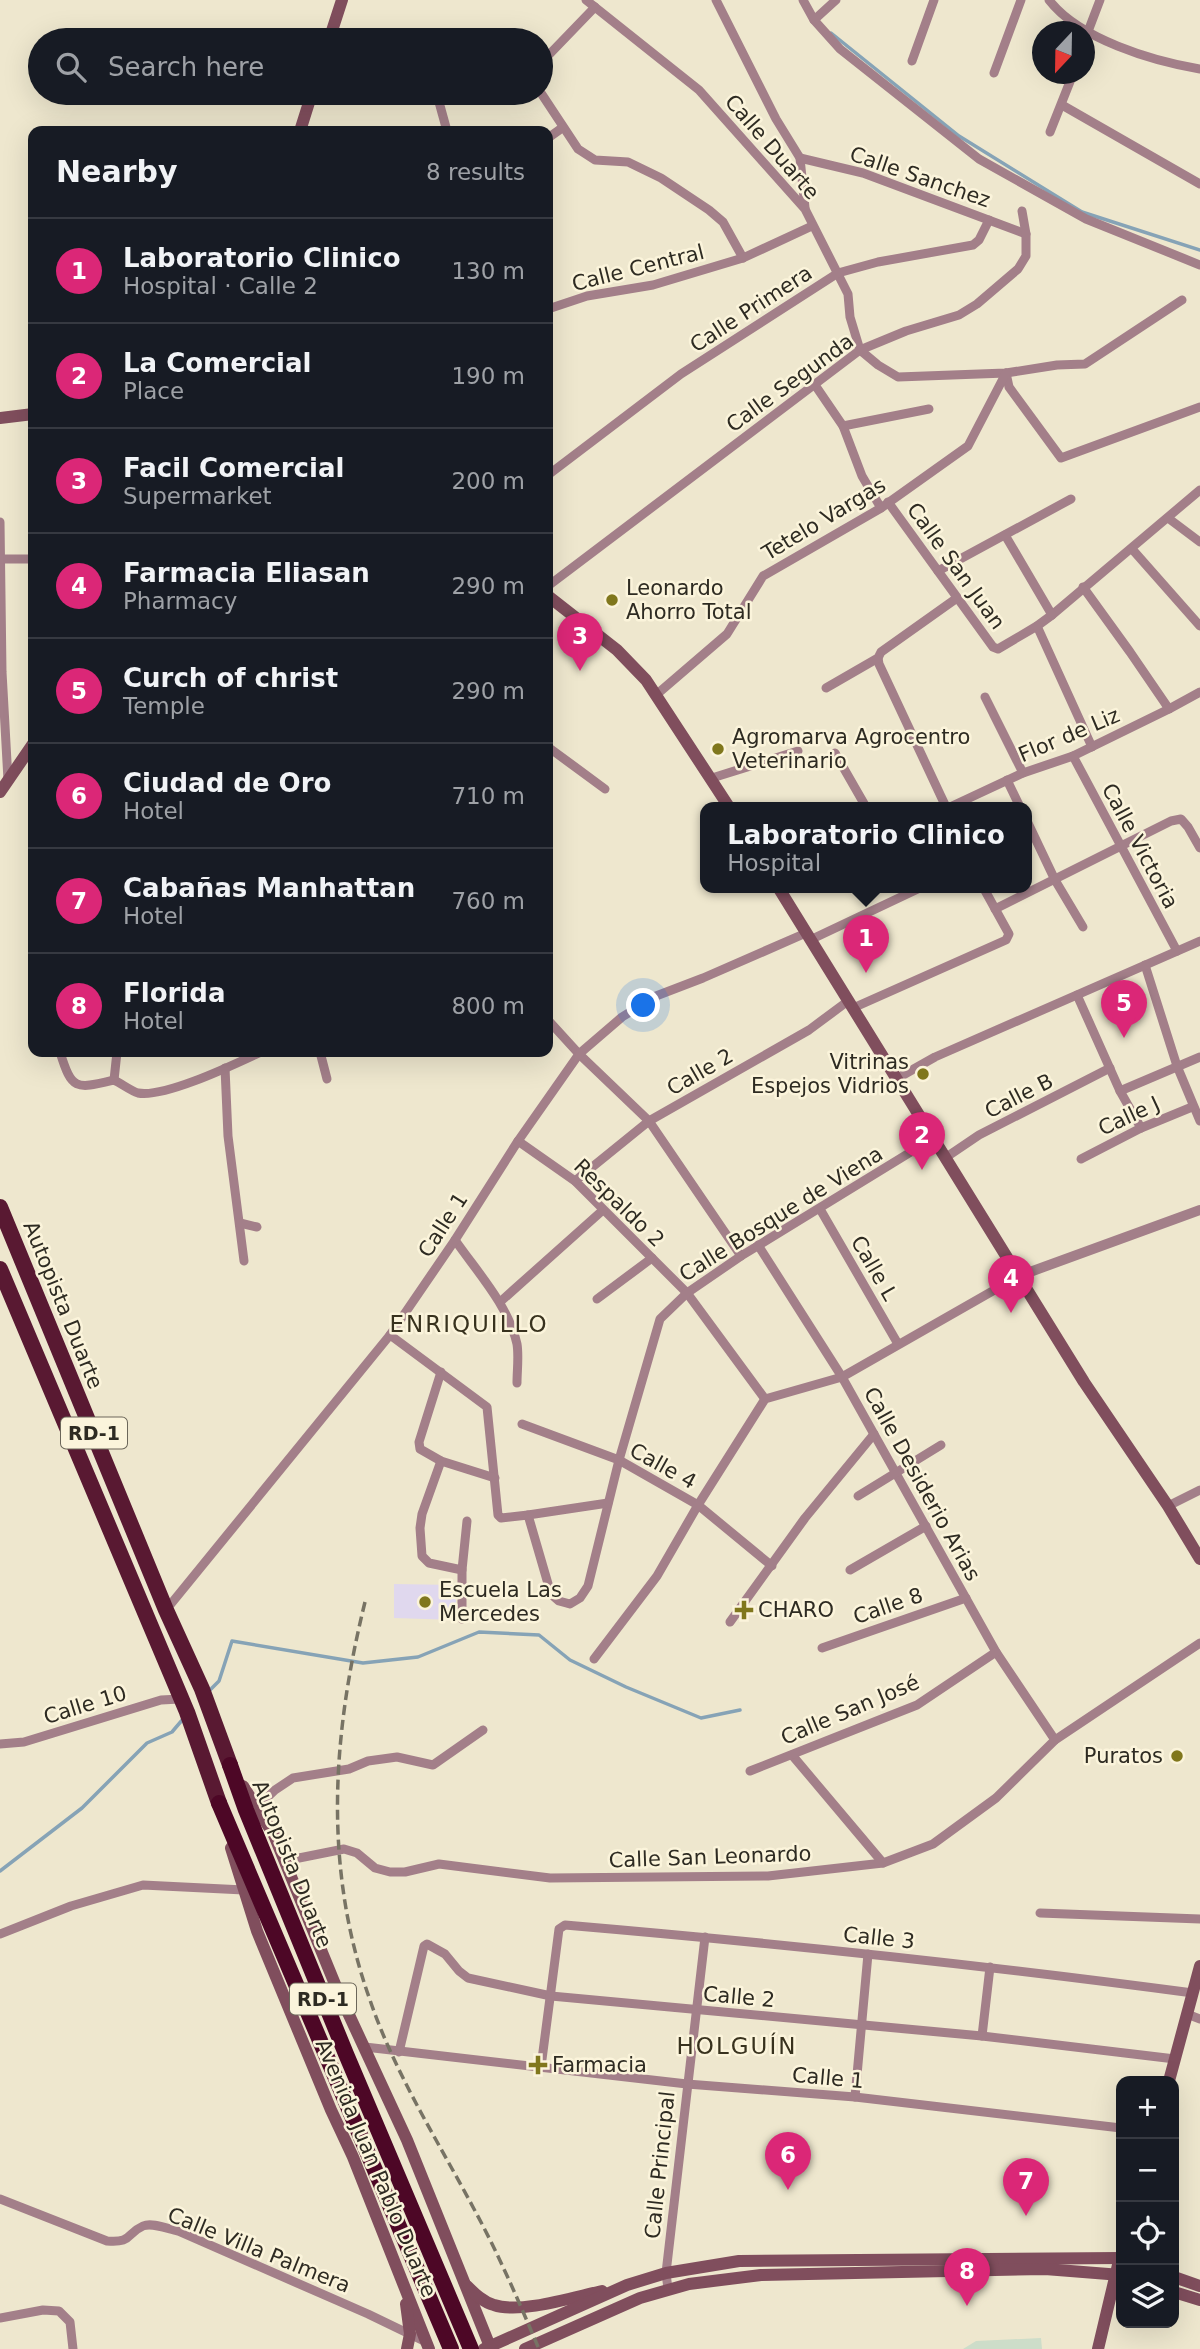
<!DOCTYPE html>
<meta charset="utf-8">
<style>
body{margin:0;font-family:"DejaVu Sans",sans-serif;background:#242831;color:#f1f3f6}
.controls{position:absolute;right:21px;bottom:21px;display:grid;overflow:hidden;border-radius:14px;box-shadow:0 7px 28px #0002}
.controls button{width:63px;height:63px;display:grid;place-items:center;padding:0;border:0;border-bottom:2px solid #363941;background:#171b24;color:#f1f3f6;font:35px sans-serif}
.compass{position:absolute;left:1032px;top:21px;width:63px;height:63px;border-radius:50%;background:#171b24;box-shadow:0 7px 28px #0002;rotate:202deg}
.you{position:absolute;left:644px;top:1006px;width:24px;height:24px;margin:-18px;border:5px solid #fff;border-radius:50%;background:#1a73e8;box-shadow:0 0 0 10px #1a73e833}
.badge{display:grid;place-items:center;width:46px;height:46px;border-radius:50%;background:#db2777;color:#fff;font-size:23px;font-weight:700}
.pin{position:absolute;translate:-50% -58px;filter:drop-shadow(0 2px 4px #0008)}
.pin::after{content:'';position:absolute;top:37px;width:24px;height:21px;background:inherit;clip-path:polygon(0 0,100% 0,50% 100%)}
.popup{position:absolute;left:700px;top:802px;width:332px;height:91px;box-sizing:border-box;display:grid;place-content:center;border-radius:14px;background:#171b24;filter:drop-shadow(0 2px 5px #0005);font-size:23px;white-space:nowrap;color:#9ea1a6}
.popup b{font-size:26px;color:#f1f3f6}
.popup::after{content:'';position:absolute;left:50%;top:100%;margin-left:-14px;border:14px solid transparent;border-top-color:#171b24}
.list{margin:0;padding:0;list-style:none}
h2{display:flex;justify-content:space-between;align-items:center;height:91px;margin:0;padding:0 28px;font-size:30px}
h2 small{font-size:23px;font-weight:400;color:#9ea1a6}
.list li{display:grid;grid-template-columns:46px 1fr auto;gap:21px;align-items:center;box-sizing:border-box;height:105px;padding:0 28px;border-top:2px solid #363941}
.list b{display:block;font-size:26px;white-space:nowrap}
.list p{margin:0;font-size:23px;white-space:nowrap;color:#9ea1a6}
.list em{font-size:23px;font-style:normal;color:#9ea1a6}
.icon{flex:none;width:38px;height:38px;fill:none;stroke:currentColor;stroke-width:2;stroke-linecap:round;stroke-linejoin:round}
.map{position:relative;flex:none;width:1200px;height:2349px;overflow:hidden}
.search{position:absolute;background:#171b24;box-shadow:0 7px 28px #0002;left:28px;top:28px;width:525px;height:77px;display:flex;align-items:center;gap:18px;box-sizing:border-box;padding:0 24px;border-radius:38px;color:#9ea1a6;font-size:26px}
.panel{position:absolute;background:#171b24;box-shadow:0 7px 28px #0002;left:28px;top:126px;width:525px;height:931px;border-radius:14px}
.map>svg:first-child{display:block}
.education{fill:#e0d8ee}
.green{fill:#cdddc9}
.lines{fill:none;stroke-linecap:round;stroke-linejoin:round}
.stream{stroke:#86a3b6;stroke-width:3.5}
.minor{stroke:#a37f89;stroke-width:9}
.tertiary{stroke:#a37f89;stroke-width:10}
.secondary{stroke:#804e5d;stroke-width:12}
.trunk{stroke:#591932;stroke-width:16}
.motorway{stroke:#4d0726;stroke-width:16}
.rail{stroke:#777364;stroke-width:3.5;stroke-dasharray:10 5;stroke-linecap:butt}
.poi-dot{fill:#80771c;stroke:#fbf4db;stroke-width:2.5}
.labels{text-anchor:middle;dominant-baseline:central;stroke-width:5;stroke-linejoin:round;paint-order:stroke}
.shield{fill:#fbf4db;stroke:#6c675a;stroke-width:2}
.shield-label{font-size:19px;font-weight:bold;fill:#2e2b22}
.street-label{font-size:21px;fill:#2e2b22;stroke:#fbf4db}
.poi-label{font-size:21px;fill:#2e2b22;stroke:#fbf4db;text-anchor:start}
.neighbourhood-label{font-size:23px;letter-spacing:2px;fill:#38321e;stroke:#fbf4db}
</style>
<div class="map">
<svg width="1200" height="2349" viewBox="0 0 1200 2349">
<rect width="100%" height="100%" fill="#eee7ce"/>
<!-- education -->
<path class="education" d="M394,1584L456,1585V1620L394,1618Z"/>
<!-- green -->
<path class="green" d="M1041,2338L1042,2349H963L976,2341Z"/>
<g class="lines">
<!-- stream -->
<g class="stream">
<path d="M831,33L959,136L1082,212L1200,250"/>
<path d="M207,1693L219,1681L232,1641L363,1663L418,1657L479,1632L539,1635L570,1660L626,1687L701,1718L740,1710"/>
<path d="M0,1871L82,1808L147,1743L172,1732L183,1719"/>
</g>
<!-- minor -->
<g class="minor">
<path d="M586,0L699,90L805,209L848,294L850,317L860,350L878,365L898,377L1006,373L1057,365L1085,364L1182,300"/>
<path d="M716,0L776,119L800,158L805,208"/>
<path d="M803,0L814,20L840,49L979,159L1086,219L1200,265"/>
<path d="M1049,0C1079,39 1152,61 1200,69"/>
<path d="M814,20L836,0"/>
<path d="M1084,42L1100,0"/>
<path d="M912,61L934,0"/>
<path d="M541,63L595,7"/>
<path d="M994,73L1021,0"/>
<path d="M433,93L439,102L447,131"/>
<path d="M541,93L578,149L595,160L628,162L661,178L709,210L723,222L743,258"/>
<path d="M1062,105L1200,184"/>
<path d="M1050,132L1073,74"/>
<path d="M548,138L562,128"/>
<path d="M800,158L863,173L1026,234"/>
<path d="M548,309L587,296L653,285L743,258L812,226"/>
<path d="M1006,373L1009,387L1061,458L1200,407"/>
<path d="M815,385L843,426L862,476L881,508"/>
<path d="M843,426L929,409"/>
<path d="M548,475L681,374L838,273L878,262L973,245L979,240L989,220"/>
<path d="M888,502L993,647L998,649L1037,626L1052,615L1200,490"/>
<path d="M1168,518L1200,542"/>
<path d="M0,522L2,672L8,780"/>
<path d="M1005,535L1052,615"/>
<path d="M1132,549L1200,626"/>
<path d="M0,559H33"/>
<path d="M938,571L1071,499"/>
<path d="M548,586L860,350L906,331L959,315L977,304L1018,269L1026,256V234L1022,211"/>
<path d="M1083,587L1130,652L1169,709"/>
<path d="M1037,626L1092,747"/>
<path d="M878,658L879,664L946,807"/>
<path d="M826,688L878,658L881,652L957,598"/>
<path d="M656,695L727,634L763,576L881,508L968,446L1006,373"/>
<path d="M985,697L1023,773"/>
<path d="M548,747L605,789"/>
<path d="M835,753L866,807"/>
<path d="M1073,756L1177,951"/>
<path d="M712,778L798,751"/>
<path d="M1007,780L1020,807"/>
<path d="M950,807L1023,773L1073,756L1169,709L1200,692"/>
<path d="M1027,821L1055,880L1083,927"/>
<path d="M995,909L1171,821L1181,819L1188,827L1200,848"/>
<path d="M810,940L922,887"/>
<path d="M1145,965L1177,1066L1200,1121"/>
<path d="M1077,995L1120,1091L1141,1128"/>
<path d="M853,1008L1006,940L1009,934L983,887"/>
<path d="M548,1020L579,1054L649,1121L741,1256"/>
<path d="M60,1052C72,1091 76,1089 114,1080"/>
<path d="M320,1052L327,1079"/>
<path d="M225,1068L228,1136L244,1261"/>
<path d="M896,1079L935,1057L1200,941"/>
<path d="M114,1080C122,1084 131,1091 138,1093C165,1098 235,1064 261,1052"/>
<path d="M114,1080L117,1052"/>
<path d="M1120,1091L1200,1057"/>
<path d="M518,1141L575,1181L687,1293L765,1399"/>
<path d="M945,1158L979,1135L1110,1068"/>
<path d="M1081,1159L1141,1128L1192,1107"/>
<path d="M575,1181L649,1121L809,1030L848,1001"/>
<path d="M820,1209L898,1344"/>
<path d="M240,1223L257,1227"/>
<path d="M455,1240C478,1273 508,1305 517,1344C519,1356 517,1371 517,1383"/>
<path d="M758,1245L842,1377L996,1652L1055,1740"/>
<path d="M597,1299L652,1258"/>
<path d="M500,1302L603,1210"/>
<path d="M390,1335L487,1407L498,1515L501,1518L528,1515L551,1594L559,1601L570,1604L580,1598L588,1586L619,1460L660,1319L687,1293L741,1256L932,1139"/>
<path d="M441,1372L419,1442L420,1449L441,1461L495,1478"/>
<path d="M522,1424L619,1460L698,1505L772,1566"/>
<path d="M441,1461L422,1514L420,1528L422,1556L429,1563L462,1570V1619"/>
<path d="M858,1496L941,1445"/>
<path d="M1168,1506L1200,1490"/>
<path d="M528,1515L608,1503"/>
<path d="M462,1570L467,1521"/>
<path d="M850,1570L926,1526"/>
<path d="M166,1610L390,1335L455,1240L518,1141L579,1054L622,1017L656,996L703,978L806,933"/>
<path d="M730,1622L805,1518L874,1434"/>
<path d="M822,1648L966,1598"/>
<path d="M594,1659L657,1576L698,1505L765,1399L842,1377L1019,1276"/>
<path d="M0,1744L24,1742L161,1700L180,1699"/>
<path d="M792,1755L883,1863"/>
<path d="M750,1771L917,1705L996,1652"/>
<path d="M256,1808L275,1790L293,1778L349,1769L368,1761L397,1757L433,1765L483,1730"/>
<path d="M284,1861L344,1849L357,1853L375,1868L390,1872H405L439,1864L550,1878L768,1876L883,1863L933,1844L996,1798L1055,1740L1200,1643"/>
<path d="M1040,1913L1200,1919"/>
<path d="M0,1934L71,1906L143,1885L244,1890"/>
<path d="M1187,2014L1200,2019"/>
<path d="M982,2036L990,1967"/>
<path d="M365,2047L687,2084L855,2097L1121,2128"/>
<path d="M399,2052L424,1946L427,1944L445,1954L459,1971L468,1978L551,1996L982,2036L1175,2059"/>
<path d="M541,2067L559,1929L565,1925C775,1943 984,1965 1193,1993"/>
<path d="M855,2097L868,1954"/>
<path d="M0,2199L107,2241C133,2243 125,2234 143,2226C152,2222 168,2229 178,2231L368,2314L426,2342"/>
<path d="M668,2289L666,2273L705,1937"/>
<path d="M0,2318L43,2310L59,2311L70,2322L73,2349"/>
</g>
<!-- tertiary -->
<path class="tertiary" d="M1019,1276L1200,1210"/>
<!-- secondary -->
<g class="secondary">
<path d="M329,40L342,0"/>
<path d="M300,131L312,93"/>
<path d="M0,418L33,414"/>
<path d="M548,596L617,650L646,680L729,807"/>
<path d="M0,792L33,744"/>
<path d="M778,887L1084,1382L1168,1506L1200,1559"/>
<path d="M243,1786L274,1835L337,1989L407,2140L491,2349"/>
<path d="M231,1848L257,1931L331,2110L353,2157L429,2349"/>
<path d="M1169,2081L1200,1966"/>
<path d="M1174,2277L1200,2286"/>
<path d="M467,2286C475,2294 483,2302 494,2305C520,2314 574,2297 602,2291"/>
<path d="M1174,2292L1200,2300"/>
<path d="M406,2304L410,2334L407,2349"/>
<path d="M484,2349L627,2285L666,2273L739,2261L1121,2258"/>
<path d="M525,2349L640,2298L689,2284L761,2275L1045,2269L1121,2275"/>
<path d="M1098,2349L1118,2265"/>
</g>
<!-- trunk -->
<g class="trunk">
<path d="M0,1207L166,1610L202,1689L230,1765"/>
<path d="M0,1269L187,1712L219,1803"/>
</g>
<!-- motorway -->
<g class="motorway">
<path d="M230,1765L246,1810L346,2054L471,2349"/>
<path d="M219,1803L451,2349"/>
</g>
<!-- rail -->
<path class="rail" d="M365,1602C332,1736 323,1868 370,2000C395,2074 438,2141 474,2209C499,2255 519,2302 539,2349"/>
</g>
<!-- markers -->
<g class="poi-dot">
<circle cx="612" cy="600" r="7"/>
<circle cx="718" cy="749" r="7"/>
<circle cx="923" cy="1074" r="7"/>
<circle cx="425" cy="1602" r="7"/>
<path d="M740.5 1599.5h7v7h7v7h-7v7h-7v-7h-7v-7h7z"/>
<circle cx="1177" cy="1756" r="7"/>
<path d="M534.5 2054.5h7v7h7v7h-7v7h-7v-7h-7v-7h7z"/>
</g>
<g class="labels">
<!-- shield labels -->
<g class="shield">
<rect x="61" y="1417.5" width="66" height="31" rx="5"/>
<rect x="290" y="1983.5" width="66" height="31" rx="5"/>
</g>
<g class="shield-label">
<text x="94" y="1433">RD-1</text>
<text x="323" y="1999">RD-1</text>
</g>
<!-- street labels -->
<g class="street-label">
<text transform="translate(772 147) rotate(49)">Calle Duarte</text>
<text transform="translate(920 177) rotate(19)">Calle Sanchez</text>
<text transform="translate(638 268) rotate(-14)">Calle Central</text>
<text transform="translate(751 309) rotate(-33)">Calle Primera</text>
<text transform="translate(790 383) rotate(-36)">Calle Segunda</text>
<text transform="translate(824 519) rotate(-31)">Tetelo Vargas</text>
<text transform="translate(956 566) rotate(54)">Calle San Juan</text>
<text transform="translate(1069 735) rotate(-23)">Flor de Liz</text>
<text transform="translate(1140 846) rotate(62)">Calle Victoria</text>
<text transform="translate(700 1072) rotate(-30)">Calle 2</text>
<text transform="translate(1019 1096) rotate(-27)">Calle B</text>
<text transform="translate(1129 1116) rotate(-25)">Calle J</text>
<text transform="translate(619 1203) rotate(44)">Respaldo 2</text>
<text transform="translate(781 1214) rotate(-32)">Calle Bosque de Viena</text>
<text transform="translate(443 1225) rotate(-57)">Calle 1</text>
<text transform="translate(874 1268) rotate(60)">Calle L</text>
<text transform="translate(63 1305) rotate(68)">Autopista Duarte</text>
<text transform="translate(663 1466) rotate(29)">Calle 4</text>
<text transform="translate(922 1484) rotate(61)">Calle Desiderio Arias</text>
<text transform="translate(888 1606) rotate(-19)">Calle 8</text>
<text transform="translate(85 1705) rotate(-17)">Calle 10</text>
<text transform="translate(850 1710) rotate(-23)">Calle San José</text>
<text transform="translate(710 1857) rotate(-2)">Calle San Leonardo</text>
<text transform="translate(292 1864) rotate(68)">Autopista Duarte</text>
<text transform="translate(879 1938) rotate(6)">Calle 3</text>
<text transform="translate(739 1997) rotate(5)">Calle 2</text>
<text transform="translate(828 2078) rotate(5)">Calle 1</text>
<text transform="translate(660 2165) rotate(-84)">Calle Principal</text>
<text transform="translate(376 2168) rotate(67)">Avenida Juan Pablo Duarte</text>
<text transform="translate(259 2250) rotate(22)">Calle Villa Palmera</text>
</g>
<!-- poi labels -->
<g class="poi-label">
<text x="626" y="588">Leonardo<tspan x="626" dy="24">Ahorro Total</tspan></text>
<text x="732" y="737">Agromarva Agrocentro<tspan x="732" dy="24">Veterinario</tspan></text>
<text x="909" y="1062" text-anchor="end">Vitrinas<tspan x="909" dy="24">Espejos Vidrios</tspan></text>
<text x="439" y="1590">Escuela Las<tspan x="439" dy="24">Mercedes</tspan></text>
<text x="758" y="1610">CHARO</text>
<text x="1163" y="1756" text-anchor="end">Puratos</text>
<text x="552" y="2065">Farmacia</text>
</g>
<!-- neighbourhood labels -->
<g class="neighbourhood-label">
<text x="469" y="1324">ENRIQUILLO</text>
<text x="737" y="2046">HOLGUÍN</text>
</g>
</g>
</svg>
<div class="controls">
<button>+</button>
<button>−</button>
<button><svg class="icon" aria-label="locate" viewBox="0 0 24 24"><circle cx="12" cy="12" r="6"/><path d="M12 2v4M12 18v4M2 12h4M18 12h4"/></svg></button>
<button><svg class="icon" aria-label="layers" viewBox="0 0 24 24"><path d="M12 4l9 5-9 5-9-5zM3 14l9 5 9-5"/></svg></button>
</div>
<svg class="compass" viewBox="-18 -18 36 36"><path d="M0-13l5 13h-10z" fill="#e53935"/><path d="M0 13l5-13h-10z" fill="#9ea1a6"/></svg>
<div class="you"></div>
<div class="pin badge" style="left:866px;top:973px">1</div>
<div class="popup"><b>Laboratorio Clinico</b>Hospital</div>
<div class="pin badge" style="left:922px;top:1170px">2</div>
<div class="pin badge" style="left:580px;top:671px">3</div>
<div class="pin badge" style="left:1011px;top:1313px">4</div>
<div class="pin badge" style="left:1124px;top:1038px">5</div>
<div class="pin badge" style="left:788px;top:2190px">6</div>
<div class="pin badge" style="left:1026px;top:2216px">7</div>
<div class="pin badge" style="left:967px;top:2306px">8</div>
<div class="search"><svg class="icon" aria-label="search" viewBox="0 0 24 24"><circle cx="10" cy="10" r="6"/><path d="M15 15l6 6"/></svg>Search here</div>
<section class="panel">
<h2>Nearby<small>8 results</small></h2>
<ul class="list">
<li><span class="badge">1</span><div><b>Laboratorio Clinico</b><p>Hospital · Calle 2</p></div><em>130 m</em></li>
<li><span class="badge">2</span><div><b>La Comercial</b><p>Place</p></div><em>190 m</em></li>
<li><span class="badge">3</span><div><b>Facil Comercial</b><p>Supermarket</p></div><em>200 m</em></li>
<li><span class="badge">4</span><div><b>Farmacia Eliasan</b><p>Pharmacy</p></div><em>290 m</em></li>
<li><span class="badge">5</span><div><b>Curch of christ</b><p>Temple</p></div><em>290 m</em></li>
<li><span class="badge">6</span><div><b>Ciudad de Oro</b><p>Hotel</p></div><em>710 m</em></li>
<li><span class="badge">7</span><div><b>Cabañas Manhattan</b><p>Hotel</p></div><em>760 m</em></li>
<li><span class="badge">8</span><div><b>Florida</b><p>Hotel</p></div><em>800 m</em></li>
</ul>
</section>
</div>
